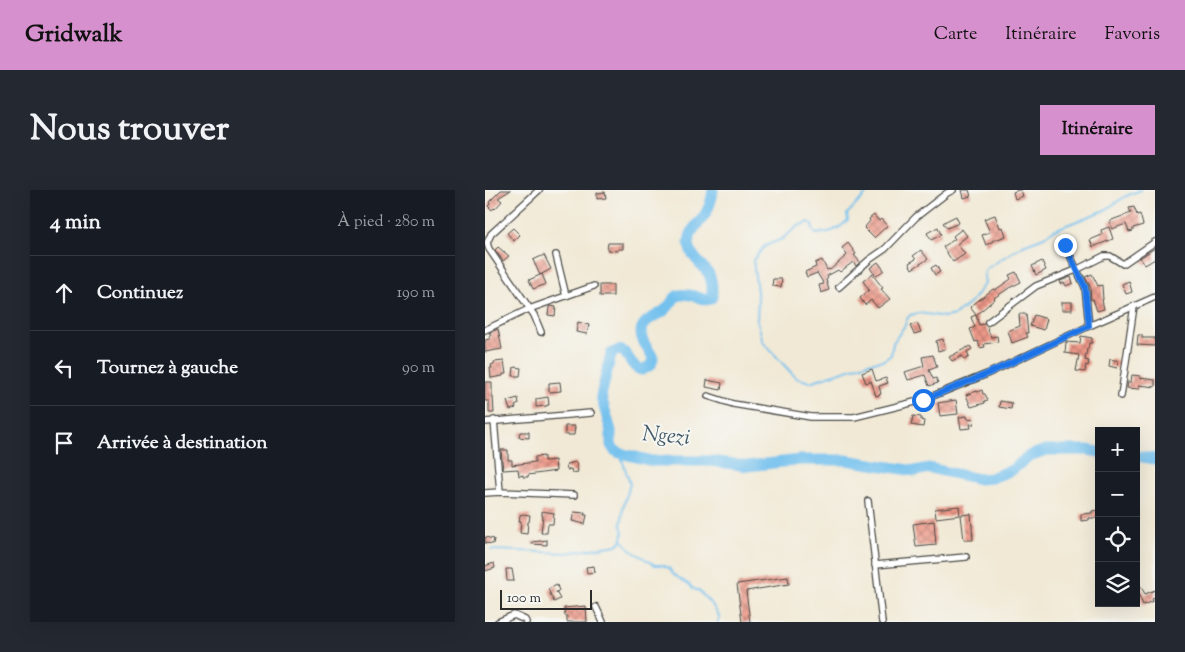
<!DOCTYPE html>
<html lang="fr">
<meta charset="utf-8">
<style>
body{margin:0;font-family:"Sorts Mill Goudy",serif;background:#242831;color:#f1f3f6}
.controls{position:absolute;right:15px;bottom:15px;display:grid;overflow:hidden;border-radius:0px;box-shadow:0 5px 20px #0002}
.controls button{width:45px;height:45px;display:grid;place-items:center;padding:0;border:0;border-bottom:1px solid #363941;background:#171b24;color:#f1f3f6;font:25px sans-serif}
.scale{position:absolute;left:15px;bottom:12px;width:92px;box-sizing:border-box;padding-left:5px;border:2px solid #2b2b2b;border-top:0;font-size:14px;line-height:18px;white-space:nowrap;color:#2b2b2b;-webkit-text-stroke:4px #f6f6f2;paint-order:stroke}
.stop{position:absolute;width:15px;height:15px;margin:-11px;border:4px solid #1a73e8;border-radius:50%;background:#fff}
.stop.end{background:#1a73e8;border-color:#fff;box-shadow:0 1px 5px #0008}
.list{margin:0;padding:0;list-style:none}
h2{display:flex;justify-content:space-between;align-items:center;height:65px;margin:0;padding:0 20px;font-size:21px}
h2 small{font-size:16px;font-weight:400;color:#9ea1a6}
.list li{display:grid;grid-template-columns:32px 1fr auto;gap:15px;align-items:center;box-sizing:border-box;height:75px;padding:0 20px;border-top:1px solid #363941}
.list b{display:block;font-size:19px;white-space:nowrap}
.list em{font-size:16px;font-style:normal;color:#9ea1a6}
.icon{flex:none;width:28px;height:28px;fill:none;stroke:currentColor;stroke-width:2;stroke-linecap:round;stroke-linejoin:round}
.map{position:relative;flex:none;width:670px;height:432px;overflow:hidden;border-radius:0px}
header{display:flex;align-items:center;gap:30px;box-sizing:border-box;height:70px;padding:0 25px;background:#d690ce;color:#111}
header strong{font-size:24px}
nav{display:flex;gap:28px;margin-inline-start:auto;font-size:18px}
.intro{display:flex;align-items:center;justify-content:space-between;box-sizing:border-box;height:120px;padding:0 30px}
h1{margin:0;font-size:35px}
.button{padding:12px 22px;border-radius:0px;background:#d690ce;color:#111;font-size:18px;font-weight:700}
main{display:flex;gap:30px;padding:0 30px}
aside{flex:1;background:#171b24;border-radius:0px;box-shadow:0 5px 20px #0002}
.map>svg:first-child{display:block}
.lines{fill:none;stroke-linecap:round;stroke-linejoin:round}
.stream{stroke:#74c1ee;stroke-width:2}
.river{stroke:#74c1ee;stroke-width:11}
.building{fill:url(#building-cross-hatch)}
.street-casing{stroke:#494844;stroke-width:8}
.street{stroke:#fff;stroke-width:5.5}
.route{stroke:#1a73e8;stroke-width:6}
.labels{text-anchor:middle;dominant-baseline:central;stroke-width:4;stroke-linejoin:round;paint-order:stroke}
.water-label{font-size:22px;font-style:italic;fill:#415866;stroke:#f6f6f2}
</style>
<header>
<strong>Gridwalk</strong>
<nav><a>Carte</a><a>Itinéraire</a><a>Favoris</a></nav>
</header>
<div class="intro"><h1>Nous trouver</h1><a class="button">Itinéraire</a></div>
<main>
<aside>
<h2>4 min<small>À pied · 280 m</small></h2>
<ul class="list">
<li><svg class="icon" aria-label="ahead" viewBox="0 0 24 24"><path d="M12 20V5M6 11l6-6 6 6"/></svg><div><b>Continuez</b></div><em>190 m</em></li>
<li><svg class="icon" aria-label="left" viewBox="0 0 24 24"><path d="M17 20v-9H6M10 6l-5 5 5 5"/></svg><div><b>Tournez à gauche</b></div><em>90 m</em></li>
<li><svg class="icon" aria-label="arrive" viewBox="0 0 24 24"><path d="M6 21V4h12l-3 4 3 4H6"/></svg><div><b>Arrivée à destination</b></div></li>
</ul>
</aside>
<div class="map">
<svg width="670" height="432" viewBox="0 0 670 432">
<defs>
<pattern id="building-cross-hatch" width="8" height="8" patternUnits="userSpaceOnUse" patternTransform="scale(1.25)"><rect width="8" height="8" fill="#ed9888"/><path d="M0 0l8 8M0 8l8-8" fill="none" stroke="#c07c6f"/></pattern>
</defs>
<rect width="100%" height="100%" fill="#f6f6f2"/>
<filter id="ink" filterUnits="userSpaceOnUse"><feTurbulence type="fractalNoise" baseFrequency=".02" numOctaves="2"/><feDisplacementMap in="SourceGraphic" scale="10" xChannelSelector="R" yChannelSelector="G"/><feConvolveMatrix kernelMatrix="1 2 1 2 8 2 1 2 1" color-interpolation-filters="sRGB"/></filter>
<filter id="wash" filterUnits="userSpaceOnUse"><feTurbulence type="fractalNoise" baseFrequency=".0096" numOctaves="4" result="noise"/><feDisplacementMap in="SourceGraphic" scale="20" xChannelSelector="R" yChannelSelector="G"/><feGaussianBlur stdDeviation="1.12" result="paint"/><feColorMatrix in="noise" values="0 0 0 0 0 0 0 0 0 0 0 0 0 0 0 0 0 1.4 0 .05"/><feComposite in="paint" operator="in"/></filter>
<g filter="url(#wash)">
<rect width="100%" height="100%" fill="#f1e9d5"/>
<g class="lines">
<!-- stream -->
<g class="stream">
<path d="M385,0L381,4L362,24L363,30C353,40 347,42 331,44L328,40L327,34L324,32L313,36L297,49L280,56L268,70L273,110L272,129L278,152L311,188L325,192L383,173L399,170L406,165L408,153L420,135L422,129L425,125L435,123L460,127L470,125L486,112L500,93L499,85L501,79L538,55L559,47L569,40L620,20L641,6L656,0"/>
<path d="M135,263L145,294L138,318L136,336L138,342L137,350L147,361L170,375H177L184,378L189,385L205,395L207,398L214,401L228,416L235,428L233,432"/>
<path d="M6,360L82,363L132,355L136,351"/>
</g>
<!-- river -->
<g class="river">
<path d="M228,0C227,10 223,21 217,29C211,36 205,41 204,52C204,66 217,74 224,84C228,92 227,99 227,107L225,109L221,110C214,107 202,103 194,105C188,107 186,115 181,119C173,127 156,129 156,143C156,152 165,160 168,168L166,175L157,180C141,177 144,151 126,164L116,206L126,241V255L129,260L135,263L167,271H226L263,276L315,270H361L430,281L444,278L494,289L506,288L527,280L544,266L561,260H603L614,262"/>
<path d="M651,266L670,269"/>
</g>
</g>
<g id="blocks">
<!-- building -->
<g class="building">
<path d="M16,0H26L13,8L17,11L10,19L9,18L7,20L3,16L5,14L4,12Z"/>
<path d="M477,0H484L486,6L479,8Z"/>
<path d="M534,0H536L538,6L530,9L528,2Z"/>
<path d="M120,2L121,8L112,9V3Z"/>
<path d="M649,17L652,25L655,24L658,35L648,38V41L644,42L641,34L627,39L624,31L646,23L644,18Z"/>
<path d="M389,25L394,31L396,29L402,36L389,48L379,38L385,31L384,29Z"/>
<path d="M510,25L515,38L518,37L521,46L507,51V52L501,55L497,45L505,42L499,29Z"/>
<path d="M471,26L474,33L462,38L458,33L461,31Z"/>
<path d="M453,37L456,45L446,50L442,43Z"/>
<path d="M624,37L628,49L608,57L605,50L617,45L616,40Z"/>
<path d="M28,38L35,45L29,51L22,43Z"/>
<path d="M477,39L482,46L472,54L480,64L468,72L458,57L470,49L468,46Z"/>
<path d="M123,53H138V59H133V61L122,60Z"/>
<path d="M363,53L371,64L369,65L375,72L371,76L368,72L355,82L353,80L342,86L343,88L341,90L344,100L336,103L334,95L339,94L332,83L322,87L320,82L331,77L330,73L337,70L342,80L345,79V80L362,65L357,58Z"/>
<path d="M13,57L24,66L18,71L10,60Z"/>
<path d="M670,58V69L660,75L655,68Z"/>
<path d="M436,60L443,69L427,79L424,73L431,69L428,66Z"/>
<path d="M59,65L66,79L55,85L48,70Z"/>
<path d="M557,71L561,80L551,85L547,76Z"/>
<path d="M393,72L399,80L391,86L385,78Z"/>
<path d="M451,75L455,82L450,85L446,78Z"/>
<path d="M531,82L536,92L524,98L509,108L510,109L491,125L485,117L508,99L510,100L526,89L524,85Z"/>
<path d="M57,84L61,94L48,99L44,90Z"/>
<path d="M387,84L398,98L396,99L405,109L393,118L386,110L380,115L375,108L384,100L378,91Z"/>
<path d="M607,84L613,96L617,95L618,110H617L619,119L612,121L608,109L606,110L605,96L600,87Z"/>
<path d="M586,87L588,93L581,96L579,92L576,94L575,91Z"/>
<path d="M288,89H297L296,97L287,96Z"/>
<path d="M644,91L647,102L641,104L637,94Z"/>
<rect x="115" y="95" width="13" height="11"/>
<rect x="577" y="112" width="10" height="8"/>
<path d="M66,116L71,117L70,126L63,125L64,117Z"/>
<path d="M534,124H541L543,143H541L543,147L527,153L523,141L535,136Z"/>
<path d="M491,125L494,135L499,134L502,137L506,147L512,146L513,152L499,154L500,157L495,158L493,151L490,152L485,139L490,137L486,127Z"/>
<path d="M549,125L562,129L559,140L545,136Z"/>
<path d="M93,132L104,135L102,144L91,142Z"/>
<path d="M432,133L436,142L429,144L425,136Z"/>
<path d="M13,139L17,159L0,162V150L5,149L4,147L6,146L4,143Z"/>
<path d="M653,145H657V148H670V156L652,155Z"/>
<path d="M596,146L607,148V153H604L603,159H602L600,170L604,171L603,176L601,175L600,182L591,181L594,165L580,163L581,152L595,153Z"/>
<path d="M458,149L460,159L453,161L451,151Z"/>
<path d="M485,156L487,159L482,162L484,167L479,170L477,166L467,171L464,167Z"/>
<path d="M448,165L452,177L444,180L448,189L451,188L453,193L444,196L440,185L423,190L420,182L439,176L437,167Z"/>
<path d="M625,169L634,171L632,178L624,176Z"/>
<path d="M19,171L21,184H18V186L6,188L5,178H7L6,175L9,174V172Z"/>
<path d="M29,177L36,178L35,186H28Z"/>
<path d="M387,179L391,191L401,188L403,193L394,196L396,204L391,206L386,191L381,193L377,183Z"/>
<path d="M647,185L655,186V188L670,190V197L654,195V199L642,198L643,192H646Z"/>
<path d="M222,190L237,193L236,200L221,197Z"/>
<path d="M0,192H7V206H8L9,223H4V211H0Z"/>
<path d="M75,192L76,201L64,202V193Z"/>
<path d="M497,200L498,204H500L503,210L499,211L500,213L486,217L481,205L492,201V202Z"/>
<path d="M63,207L64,215H62V216L51,217V209Z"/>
<path d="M33,208L34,214L30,216L31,218L25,220L22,211Z"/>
<path d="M471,210L473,224L455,226L453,213Z"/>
<path d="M515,211L527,213L526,219L514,217Z"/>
<path d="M428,226L436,227V230L439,231L438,237L426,235Z"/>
<path d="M482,226L483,229L488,228L489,234H485L486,238L476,239L474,227Z"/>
<path d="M80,236H90L89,245H80Z"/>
<path d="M35,242H44V248L34,247Z"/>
<path d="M16,260H23V270H27V275L50,272V267L59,266V271L70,270L71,281L43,285V287H38V285L34,286L33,279L18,280Z"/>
<path d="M91,272L93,282L87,283L86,279L82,280L81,276L82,275V274Z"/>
<path d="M474,316L475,325L451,328L450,319Z"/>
<path d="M613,320L614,328H604V330L596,331V324L607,323V321Z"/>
<path d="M57,321L69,323L68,334H63L62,343H56L58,326H57Z"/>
<path d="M89,322L100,323L99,325H102L100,334L87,331Z"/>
<path d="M38,324L45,325L44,332H43L42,344L35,343L36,331H34L35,325Z"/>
<path d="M486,324L488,350H479L476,325Z"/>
<path d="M449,331L451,355L431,357L428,334Z"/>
<path d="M0,347L9,349L8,354L0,353Z"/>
<path d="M62,350V355L47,354V352Z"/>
<path d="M9,373L10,378L0,381V376Z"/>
<path d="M109,376L110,382L102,383L101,377Z"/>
<path d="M21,379H27L29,391H22Z"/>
<path d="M303,387L304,394L261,401L265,432H257L252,394Z"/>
<path d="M72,395L74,401L71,402L75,409L69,412L63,399Z"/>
<path d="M655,395L660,404L670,400V408L667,409L668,411L658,415L653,403H651V397Z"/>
<path d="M101,416L102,432H82V426H80L79,418Z"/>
</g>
</g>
</g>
<g filter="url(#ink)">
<use href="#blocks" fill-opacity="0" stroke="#494844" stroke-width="1"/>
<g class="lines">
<!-- street casing -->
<g class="street-casing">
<g id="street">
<path d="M54,0L6,44L2,53L4,59L49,125L56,142"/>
<path d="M580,55L600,97L604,136"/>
<path d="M71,65L81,106"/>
<path d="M354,97L384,70L400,59L431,27L462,3L468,0"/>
<path d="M503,132L551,96L591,80L619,66H625L638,74L670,52"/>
<path d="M0,140L44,119L109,96"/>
<path d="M223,206L248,214L326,227H369L438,210L502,184L604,136L670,107"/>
<path d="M636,206L649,116"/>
<path d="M9,230L15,302"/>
<path d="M0,232L106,223"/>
<path d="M0,303L15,302L89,305"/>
<path d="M383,311L397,432"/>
<path d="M390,375L481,367"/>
<path d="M111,417L118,432"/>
<path d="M13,432L29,425L40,430L41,432"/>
</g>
</g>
<!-- street -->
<use href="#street" class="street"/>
</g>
</g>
<g class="lines" filter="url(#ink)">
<!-- route -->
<path class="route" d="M438,210L502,184L604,136L600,97L580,55"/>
</g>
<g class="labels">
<!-- water labels -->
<g class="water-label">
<text transform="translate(181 247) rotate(5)">Ngezi</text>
</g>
</g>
</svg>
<div class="controls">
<button>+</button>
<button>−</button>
<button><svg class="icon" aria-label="locate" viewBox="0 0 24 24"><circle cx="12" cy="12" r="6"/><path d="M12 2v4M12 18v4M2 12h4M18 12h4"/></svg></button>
<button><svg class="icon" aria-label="layers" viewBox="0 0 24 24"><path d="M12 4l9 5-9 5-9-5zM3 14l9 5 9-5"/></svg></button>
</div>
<div class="scale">100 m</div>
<div class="stop" style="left:438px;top:210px"></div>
<div class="stop end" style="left:580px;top:55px"></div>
</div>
</main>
